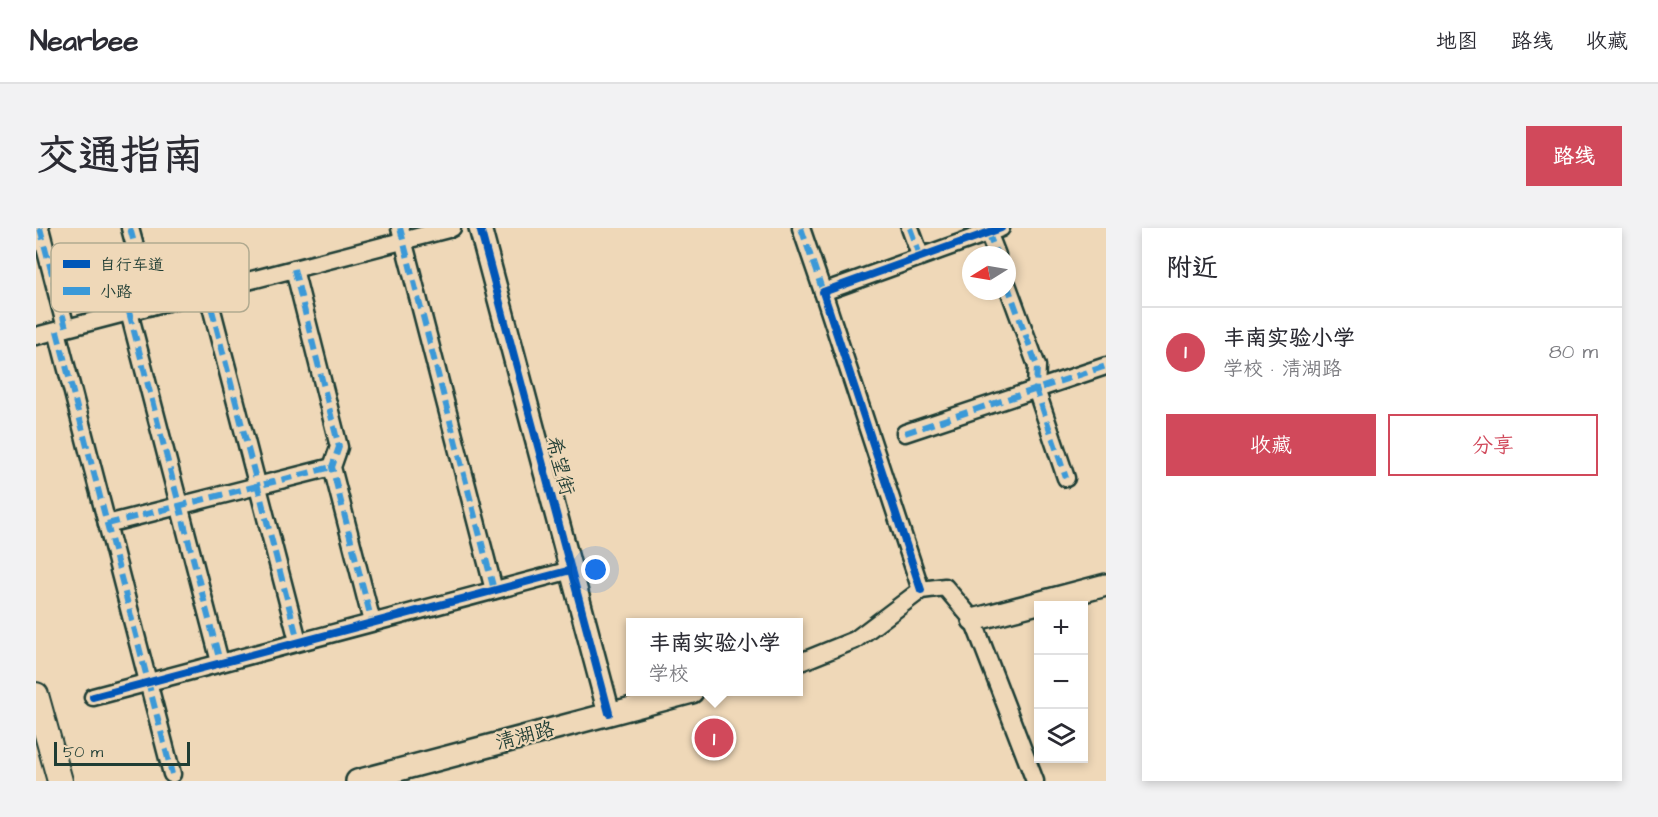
<!DOCTYPE html>
<html lang="zh">
<meta charset="utf-8">
<style>
body{margin:0;font-family:"Architects Daughter","LXGW WenKai TC",sans-serif;background:#f2f2f3;color:#2b2b33}
.controls{position:absolute;right:18px;bottom:18px;display:grid;overflow:hidden;border-radius:0px;box-shadow:0 3px 9px #0003}
.controls button{width:54px;height:54px;display:grid;place-items:center;padding:0;border:0;border-bottom:2px solid #e1e1e2;background:#fff;color:#2b2b33;font:30px sans-serif}
.compass{position:absolute;left:926px;top:18px;width:54px;height:54px;border-radius:50%;background:#fff;box-shadow:0 3px 9px #0003;rotate:259deg}
.scale{position:absolute;left:18px;bottom:15px;width:136px;box-sizing:border-box;padding-left:6px;border:3px solid #1f3d34;border-top:0;font-size:16px;line-height:21px;white-space:nowrap;color:#1f3d34;-webkit-text-stroke:4px #efd8b8;paint-order:stroke}
.you{position:absolute;left:560px;top:342px;width:21px;height:21px;margin:-15px;border:4px solid #fff;border-radius:50%;background:#1a73e8;box-shadow:0 0 0 9px #1a73e833}
.badge{display:grid;place-items:center;width:39px;height:39px;border-radius:50%;background:#d1495b;color:#fff;font-size:20px;font-weight:700}
.pin{position:absolute;translate:-50% -50%;border:3px solid #fff;box-shadow:0 2px 6px #0006}
.popup{position:absolute;left:590px;top:390px;width:177px;height:78px;box-sizing:border-box;display:grid;place-content:center;border-radius:0px;background:#fff;filter:drop-shadow(0 2px 4px #0005);font-size:20px;white-space:nowrap;color:#7c7c81}
.popup b{font-size:22px;color:#2b2b33}
.popup::after{content:'';position:absolute;left:50%;top:100%;margin-left:-12px;border:12px solid transparent;border-top-color:#fff}
.list{margin:0;padding:0;list-style:none}
h2{display:flex;justify-content:space-between;align-items:center;height:78px;margin:0;padding:0 24px;font-size:26px}
h2 small{font-size:20px;font-weight:400;color:#7c7c81}
.list li{display:grid;grid-template-columns:39px 1fr auto;gap:18px;align-items:center;box-sizing:border-box;height:90px;padding:0 24px;border-top:2px solid #e1e1e2}
.list b{display:block;font-size:22px;white-space:nowrap}
.list p{margin:0;font-size:20px;white-space:nowrap;color:#7c7c81}
.list em{font-size:20px;font-style:normal;color:#7c7c81}
.actions{display:flex;gap:12px;padding:18px 24px}
.actions a{flex:1;padding:14px 0;border:2px solid #d1495b;border-radius:0px;text-align:center;font-size:21px;color:#d1495b}
.actions .main{background:#d1495b;color:#fff}
.icon{flex:none;width:33px;height:33px;fill:none;stroke:currentColor;stroke-width:2;stroke-linecap:round;stroke-linejoin:round}
.map{position:relative;flex:none;width:1070px;height:553px;overflow:hidden;border-radius:0px}
header{display:flex;align-items:center;gap:36px;box-sizing:border-box;height:84px;padding:0 30px;background:#fff;border-bottom:2px solid #e1e1e2}
header strong{font-size:28px}
nav{display:flex;gap:33px;margin-inline-start:auto;font-size:21px}
.intro{display:flex;align-items:center;justify-content:space-between;box-sizing:border-box;height:144px;padding:0 36px}
h1{margin:0;font-size:42px}
.button{padding:15px 27px;border-radius:0px;background:#d1495b;color:#fff;font-size:21px;font-weight:700}
main{display:flex;gap:36px;padding:0 36px}
aside{flex:1;background:#fff;border-radius:0px;box-shadow:0 3px 9px #0003}
.map>svg:first-child{display:block}
.lines{fill:none;stroke-linecap:round;stroke-linejoin:round}
.minor-casing{stroke:#1f3d34;stroke-width:21}
.tertiary-casing{stroke:#1f3d34;stroke-width:26}
.secondary-casing{stroke:#1f3d34;stroke-width:28}
.minor{stroke:#efd8b8;stroke-width:16}
.tertiary{stroke:#efd8b8;stroke-width:21}
.secondary{stroke:#efd8b8;stroke-width:24}
.quiet{stroke:#3a99d8;stroke-width:6;stroke-dasharray:12 6;stroke-linecap:butt}
.cycleway-casing{stroke:#efd8b8;stroke-width:11}
.cycleway{stroke:#0057b8;stroke-width:8}
.labels{text-anchor:middle;dominant-baseline:central;stroke-width:4.5;stroke-linejoin:round;paint-order:stroke}
.street-label{font-size:20px;fill:#1f3d34;stroke:#efd8b8}
.key{fill:#efd8b8;stroke:#b1aa90;stroke-width:1.5}
.key-label{font-size:16px;fill:#1f3d34}
</style>
<header>
<strong>Nearbee</strong>
<nav><a>地图</a><a>路线</a><a>收藏</a></nav>
</header>
<div class="intro"><h1>交通指南</h1><a class="button">路线</a></div>
<main>
<div class="map">
<svg width="1070" height="553" viewBox="0 0 1070 553">
<rect width="100%" height="100%" fill="#efd8b8"/>
<filter id="ink" filterUnits="userSpaceOnUse"><feTurbulence type="fractalNoise" baseFrequency=".0167" numOctaves="2"/><feDisplacementMap in="SourceGraphic" scale="12" xChannelSelector="R" yChannelSelector="G"/><feConvolveMatrix kernelMatrix="1 2 1 2 8 2 1 2 1" color-interpolation-filters="sRGB"/></filter>
<g filter="url(#ink)">
<g class="lines">
<!-- minor casing -->
<g class="minor-casing">
<g id="minor">
<path d="M4,0L30,100"/>
<path d="M94,0L115,78"/>
<path d="M364,0L458,362"/>
<path d="M765,0L787,64"/>
<path d="M874,0L884,27"/>
<path d="M952,4L961,27"/>
<path d="M258,41L303,219L296,239L336,394"/>
<path d="M971,56L1001,138L1000,161L1030,250"/>
<path d="M171,63L262,413"/>
<path d="M93,84L184,434"/>
<path d="M21,103L136,546"/>
<path d="M0,108L416,0"/>
<path d="M869,205L1070,138"/>
<path d="M71,296L296,239"/>
<path d="M885,362L787,64L965,0"/>
<path d="M762,435L819,412L885,362L909,359L937,392L999,553"/>
<path d="M57,469L535,342"/>
</g>
</g>
<!-- tertiary casing -->
<g class="tertiary-casing">
<g id="tertiary">
<path d="M444,0L573,485"/>
<path d="M937,392L1070,357"/>
<path d="M321,553L656,464"/>
</g>
</g>
<!-- secondary casing -->
<g class="secondary-casing">
<path id="secondary" d="M0,467L24,553"/>
</g>
<!-- minor -->
<use href="#minor" class="minor"/>
<!-- tertiary -->
<use href="#tertiary" class="tertiary"/>
<!-- secondary -->
<use href="#secondary" class="secondary"/>
<!-- quiet -->
<g class="quiet">
<path d="M4,0L30,100"/>
<path d="M94,0L115,78"/>
<path d="M364,0L458,362"/>
<path d="M765,0L787,64"/>
<path d="M874,0L884,27"/>
<path d="M952,4L961,27"/>
<path d="M258,41L303,219L296,239L336,394"/>
<path d="M971,56L1001,138L1000,161L1030,250"/>
<path d="M171,63L262,413"/>
<path d="M93,84L184,434"/>
<path d="M21,103L136,546"/>
<path d="M869,205L1070,138"/>
<path d="M71,296L296,239"/>
</g>
<!-- cycleway casing -->
<g class="cycleway-casing">
<g id="cycleway">
<path d="M444,0L573,485"/>
<path d="M885,362L787,64L965,0"/>
<path d="M57,469L535,342"/>
</g>
</g>
<!-- cycleway -->
<use href="#cycleway" class="cycleway"/>
</g>
</g>
<g class="labels">
<!-- street labels -->
<g class="street-label">
<text transform="translate(524 238) rotate(75)">希望街</text>
<text transform="translate(489 508) rotate(-15)">清湖路</text>
</g>
</g>
<!-- legend -->
<rect x="15" y="15" width="198" height="69" rx="9" class="key"/>
<rect x="27" y="32" width="27" height="8" fill="#0057b8"/>
<rect x="27" y="59" width="27" height="8" fill="#3a99d8"/>
<g class="key-label">
<text x="64" y="42">自行车道</text>
<text x="64" y="69">小路</text>
</g>
</svg>
<div class="controls">
<button>+</button>
<button>−</button>
<button><svg class="icon" aria-label="layers" viewBox="0 0 24 24"><path d="M12 4l9 5-9 5-9-5zM3 14l9 5 9-5"/></svg></button>
</div>
<svg class="compass" viewBox="-18 -18 36 36"><path d="M0-13l5 13h-10z" fill="#e53935"/><path d="M0 13l5-13h-10z" fill="#7c7c81"/></svg>
<div class="scale">50 m</div>
<div class="you"></div>
<div class="pin badge" style="left:678px;top:510px">1</div>
<div class="popup"><b>丰南实验小学</b>学校</div>
</div>
<aside>
<h2>附近<small></small></h2>
<ul class="list">
<li><span class="badge">1</span><div><b>丰南实验小学</b><p>学校 · 清湖路</p></div><em>80 m</em></li>
</ul>
<div class="actions"><a class="main">收藏</a><a>分享</a></div>
</aside>
</main>
